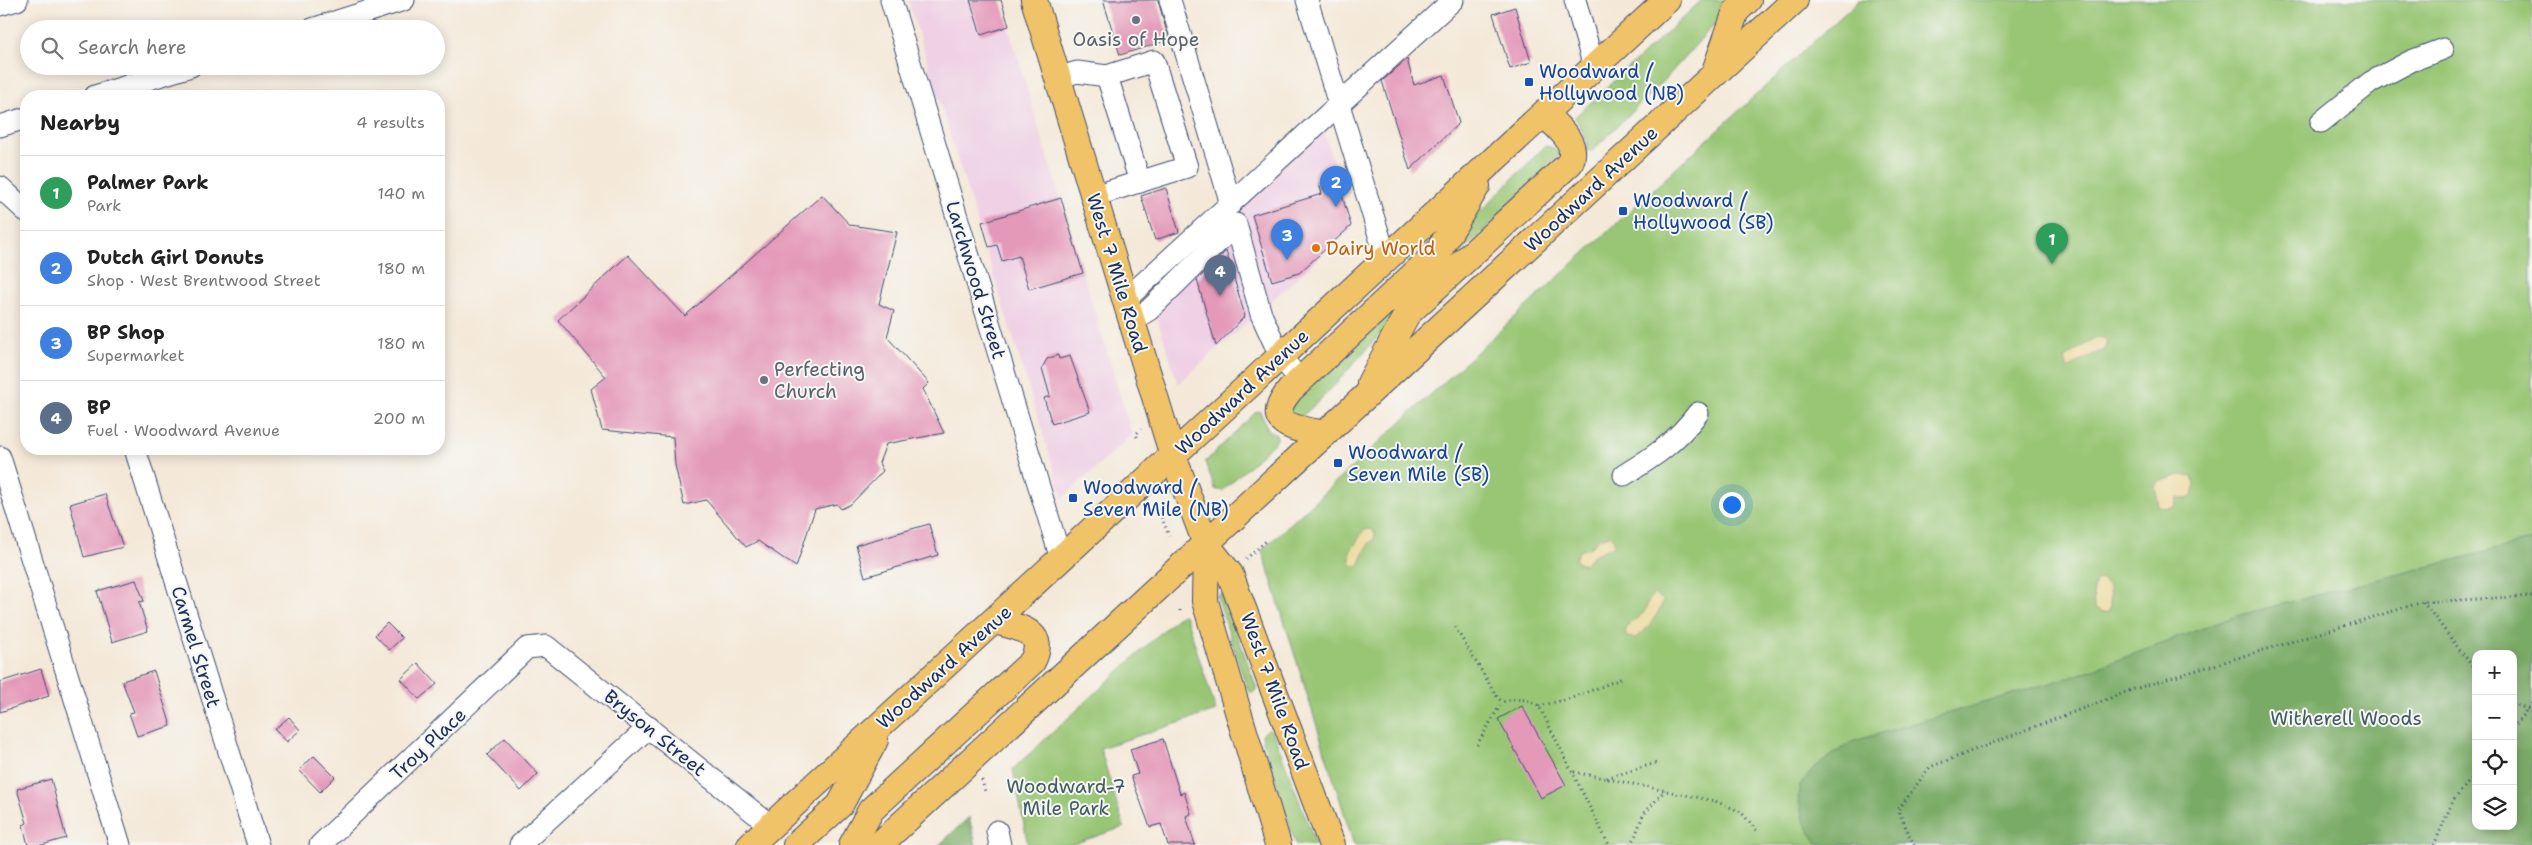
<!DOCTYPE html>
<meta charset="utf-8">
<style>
body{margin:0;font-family:"Shantell Sans",sans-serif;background:#f2f2f2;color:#222}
.controls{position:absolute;right:15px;bottom:15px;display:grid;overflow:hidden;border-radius:10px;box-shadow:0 2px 12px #0003}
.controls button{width:45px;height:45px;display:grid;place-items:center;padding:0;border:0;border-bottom:1px solid #e0e0e0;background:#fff;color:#222;font:25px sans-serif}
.you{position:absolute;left:1731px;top:504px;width:18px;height:18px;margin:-12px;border:4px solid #fff;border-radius:50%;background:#1a73e8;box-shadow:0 0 0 8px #1a73e833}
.badge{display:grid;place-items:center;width:32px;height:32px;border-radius:50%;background:#c8321e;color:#fff;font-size:16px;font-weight:700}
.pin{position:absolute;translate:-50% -41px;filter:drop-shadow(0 1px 2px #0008)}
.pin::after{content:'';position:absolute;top:26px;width:18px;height:15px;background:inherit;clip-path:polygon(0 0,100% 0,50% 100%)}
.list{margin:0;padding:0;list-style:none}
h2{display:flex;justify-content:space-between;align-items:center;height:65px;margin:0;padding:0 20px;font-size:21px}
h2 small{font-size:16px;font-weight:400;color:#767676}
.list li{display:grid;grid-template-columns:32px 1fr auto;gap:15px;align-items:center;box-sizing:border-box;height:75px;padding:0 20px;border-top:1px solid #e0e0e0}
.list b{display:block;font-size:19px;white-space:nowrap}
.list p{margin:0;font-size:16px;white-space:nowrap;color:#767676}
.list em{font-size:16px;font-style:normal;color:#767676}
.icon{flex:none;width:28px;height:28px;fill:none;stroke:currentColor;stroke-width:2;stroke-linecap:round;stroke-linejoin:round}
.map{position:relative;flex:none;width:2532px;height:845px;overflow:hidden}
.search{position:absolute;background:#fff;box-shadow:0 2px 12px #0003;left:20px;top:20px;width:425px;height:55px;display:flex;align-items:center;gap:12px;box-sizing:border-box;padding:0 18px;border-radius:28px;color:#767676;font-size:19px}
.panel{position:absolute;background:#fff;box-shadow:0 2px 12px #0003;left:20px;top:90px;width:425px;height:365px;border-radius:20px}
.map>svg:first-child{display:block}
.built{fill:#efd0e5}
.green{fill:#99c675;stroke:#5a7a6a;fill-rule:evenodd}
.forest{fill:#7aab66;stroke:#4a6d62;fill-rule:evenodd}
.sand{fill:#eeda9e;stroke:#84847e}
.building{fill:#e499b9}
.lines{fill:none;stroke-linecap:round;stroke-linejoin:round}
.minor-casing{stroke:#3c4b70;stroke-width:23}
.major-casing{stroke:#3c4b70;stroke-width:28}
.path{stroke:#3c4b70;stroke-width:3;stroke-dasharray:1 4;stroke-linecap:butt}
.minor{stroke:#fff;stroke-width:21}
.major{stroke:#f1c369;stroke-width:26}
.worship-dot{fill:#6b7280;stroke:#f6f6f2;stroke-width:2}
.transit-dot{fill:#1a4fb4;stroke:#f6f6f2;stroke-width:2}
.food-dot{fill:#e8710a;stroke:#f6f6f2;stroke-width:2}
.labels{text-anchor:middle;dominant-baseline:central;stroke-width:4;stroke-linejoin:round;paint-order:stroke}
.worship-label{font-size:19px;fill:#5b616d;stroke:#f6f6f2}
.transit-label{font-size:19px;fill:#164399;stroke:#f6f6f2;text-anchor:start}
.street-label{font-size:19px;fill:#1b2f5e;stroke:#f6f6f2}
.food-label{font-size:19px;fill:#c56008;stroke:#f6f6f2;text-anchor:start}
.park-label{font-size:19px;fill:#415c65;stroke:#f6f6f2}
</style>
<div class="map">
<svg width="2532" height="845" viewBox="0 0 2532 845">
<rect width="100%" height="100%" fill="#f6f6f2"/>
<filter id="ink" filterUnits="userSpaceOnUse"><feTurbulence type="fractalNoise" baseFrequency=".02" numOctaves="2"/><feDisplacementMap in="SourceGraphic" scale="10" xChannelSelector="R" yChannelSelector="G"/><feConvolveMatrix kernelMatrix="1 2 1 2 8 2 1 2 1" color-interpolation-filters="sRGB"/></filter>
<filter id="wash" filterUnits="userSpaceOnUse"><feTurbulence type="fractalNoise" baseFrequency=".0096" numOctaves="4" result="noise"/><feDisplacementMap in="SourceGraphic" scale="20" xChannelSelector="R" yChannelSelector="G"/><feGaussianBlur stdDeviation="1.12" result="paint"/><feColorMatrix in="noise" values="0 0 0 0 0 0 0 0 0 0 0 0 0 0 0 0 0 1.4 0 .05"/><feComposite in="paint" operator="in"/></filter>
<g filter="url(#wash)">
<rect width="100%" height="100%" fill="#f4e9d9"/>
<!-- built -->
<g class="built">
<path d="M908,0H1000L1132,435L1063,498Z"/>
<path d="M1323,128L1353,228L1178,384L1149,292Z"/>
</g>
<!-- green -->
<g class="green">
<path d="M1702,0H1736L1667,77L1591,152L1588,151L1587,141L1575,117Z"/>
<path d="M1859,0H2532V845H1354L1262,550ZM2476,654H2513V826H2476Z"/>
<path d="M1545,146L1554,148L1560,155C1503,212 1444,268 1388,326C1359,355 1334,390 1302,416L1294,415L1289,410L1293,392L1460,238L1478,214Z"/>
<path d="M1257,411L1260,412L1268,429L1277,436V440L1222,491L1215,489L1205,462Z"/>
<path d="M1222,593L1256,686V691L1251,693L1247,688L1217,596Z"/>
<path d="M1183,615L1186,617L1216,711L1100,748L1124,827L1070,845H1028L1013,769L1179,616Z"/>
<path d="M1268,729L1273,732L1316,845H1296L1263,741L1262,735Z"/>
</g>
<!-- forest -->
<g class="forest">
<path d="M2532,540V845H1818L1803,820L1798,797L1800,785L1815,767L1851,742L2077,675L2236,616ZM2476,654H2513V826H2476Z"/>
<path d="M969,817L976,845H939Z"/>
</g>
<!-- sand -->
<g class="sand">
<path d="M2096,338H2102L2107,342L2104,350L2085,358L2068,369L2064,358Z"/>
<path d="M2182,475L2192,477L2195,483L2192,496L2188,499L2177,497L2175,506C2169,510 2165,509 2159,506L2155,486L2161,481Z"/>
<path d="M1370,529L1375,532L1374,540L1369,543L1359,565L1354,566L1350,564V552L1364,530Z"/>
<path d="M1610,535L1613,538L1615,545L1594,555L1584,564L1578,563L1575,559L1579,551L1591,547L1599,538Z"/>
<path d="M2101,579L2109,586L2110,608L2108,612L2102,613L2094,608L2093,590L2097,580Z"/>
<path d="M1654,594L1663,599C1664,607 1644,635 1635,638C1633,638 1629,638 1627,637L1625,633C1628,621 1637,621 1644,612C1649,605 1647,600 1654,594Z"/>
</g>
<g id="blocks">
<!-- building -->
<g class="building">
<path d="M970,0H1001L1009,26L981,35Z"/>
<path d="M1103,0H1158L1169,40L1120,55Z"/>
<path d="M1515,7L1531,62L1510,69L1493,14Z"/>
<path d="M1407,59L1414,85L1444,75L1459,123L1410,170L1382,81Z"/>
<path d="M1337,178L1351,226L1299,273L1272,281L1252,215L1322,194L1319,183Z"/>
<path d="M1166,188L1179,232L1155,240L1141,196Z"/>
<path d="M822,195L850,225L897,232L879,304L894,311L887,337L929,383L923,389L944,433L886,444L879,463L883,471L851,504L841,509L837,504L815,509L796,567L758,541L746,547L706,500L684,505L675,465L673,437L602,430L591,389L606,377L558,320L628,255L685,316Z"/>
<path d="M1061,198L1083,273L1029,289L1019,256L1002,261L997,245L989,247L982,222Z"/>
<path d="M1226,251L1245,316L1216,346L1197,280Z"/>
<path d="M1058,355L1059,359L1070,356L1090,412L1052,424L1044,398L1050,396L1042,368L1047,359Z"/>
<path d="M105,494L123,547L84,557L70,504Z"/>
<path d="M929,524L938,555L865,577L856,545Z"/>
<path d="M136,580L144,601L139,602L148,631L112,642L97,591Z"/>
<path d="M387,623L402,638L389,650L375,635Z"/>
<path d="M418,663L437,684L419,699L401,679Z"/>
<path d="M41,669L49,696L0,712V682Z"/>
<path d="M154,671L171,726L137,736L129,713L134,712L122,681Z"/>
<path d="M1522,706L1566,785L1541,798L1498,719Z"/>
<path d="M289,717L300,730L287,742L275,729Z"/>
<path d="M505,738L538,774L521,791L487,755Z"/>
<path d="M1163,739L1180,794L1184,792L1191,814L1186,816L1195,845H1168L1161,824L1150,827L1131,776L1138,774L1130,749Z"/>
<path d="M314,756L335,777L320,792L299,770Z"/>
<path d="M51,779L66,838L42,845H28L23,825L27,823L17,789Z"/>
</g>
</g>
</g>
<g filter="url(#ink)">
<use href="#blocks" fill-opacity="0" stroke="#3c4b70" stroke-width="1"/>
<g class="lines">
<!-- minor casing -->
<g class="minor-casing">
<g id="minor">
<path d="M891,0L1061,559"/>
<path d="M1170,0L1231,204"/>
<path d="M1307,0L1386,258"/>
<path d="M1575,0L1594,67"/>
<path d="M0,5L17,0"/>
<path d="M312,29L404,0"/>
<path d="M1107,76L1140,182"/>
<path d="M1058,78L1077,72L1107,76L1154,61L1187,167L1094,196"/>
<path d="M95,96L191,66"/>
<path d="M2321,122L2371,82L2411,61L2443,49"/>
<path d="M0,126L26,118"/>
<path d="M0,187L26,211"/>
<path d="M1125,300L1453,0"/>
<path d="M1131,321L1149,310L1236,224L1261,314L1280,356L1300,380"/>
<path d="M135,449L258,845"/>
<path d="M0,457L120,845"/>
<path d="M1624,475C1655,456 1676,442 1698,413"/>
<path d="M997,831L1000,845"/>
<path d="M320,845L527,648L546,646L771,826"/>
<path d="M520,845L649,727"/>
</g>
</g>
<!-- major casing -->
<g class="major-casing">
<g id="major">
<path d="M1034,0L1173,456L1206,544L1230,574L1332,845"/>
<path d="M1714,74L1736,11L1748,0"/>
<path d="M1370,383L1407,314L1570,163C1579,142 1558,128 1544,114"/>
<path d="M1325,434C1295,428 1260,426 1291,389L1438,252L1477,186"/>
<path d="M1206,544L1205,601L1278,845"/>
<path d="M750,845L1667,0"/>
<path d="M796,845L840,805L875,740"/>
<path d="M852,845L871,810L1032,662C1049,631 1017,627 995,621"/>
<path d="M879,845L1795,0"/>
</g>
</g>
<!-- path -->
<g class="path">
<path d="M1137,437L1136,434L1141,429"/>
<path d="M1158,508L1169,536"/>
<path d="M1246,559L1266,541"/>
<path d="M2423,602L2476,671"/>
<path d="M1180,610V614"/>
<path d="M1455,627L1496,695L1502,702C1518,698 1525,698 1539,706L1609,845"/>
<path d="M2513,703L2532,711"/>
<path d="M1539,706L1572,698L1623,678"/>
<path d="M2513,728L2532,703"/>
<path d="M1477,745L1502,702"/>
<path d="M1574,772L1715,801L1741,812L1757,831"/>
<path d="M1607,778L1656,763"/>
<path d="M982,780L985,792"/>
<path d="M1632,845L1643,815L1665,790"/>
<path d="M1914,845L1898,810L1930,767L2131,690L2423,602L2532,596"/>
<path d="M2434,845L2453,801L2476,773"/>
</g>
<!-- minor -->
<use href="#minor" class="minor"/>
<!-- major -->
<use href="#major" class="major"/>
</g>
</g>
<!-- markers -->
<g class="worship-dot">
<circle cx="1136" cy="20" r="5"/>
<circle cx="764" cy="380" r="5"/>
</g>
<g class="transit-dot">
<rect x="1524" y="77" width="10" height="10" rx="2.5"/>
<rect x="1618" y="206" width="10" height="10" rx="2.5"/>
<rect x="1333" y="458" width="10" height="10" rx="2.5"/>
<rect x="1068" y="493" width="10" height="10" rx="2.5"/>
</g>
<circle class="food-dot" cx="1316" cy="248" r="5"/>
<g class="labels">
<!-- worship labels -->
<g class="worship-label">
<text x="1136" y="39">Oasis of Hope</text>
<text x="774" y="369" text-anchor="start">Perfecting<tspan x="774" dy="22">Church</tspan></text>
</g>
<!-- transit labels -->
<g class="transit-label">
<text x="1539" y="71">Woodward /<tspan x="1539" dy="22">Hollywood (NB)</tspan></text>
<text x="1633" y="200">Woodward /<tspan x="1633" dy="22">Hollywood (SB)</tspan></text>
<text x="1348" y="452">Woodward /<tspan x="1348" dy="22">Seven Mile (SB)</tspan></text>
<text x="1083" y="487">Woodward /<tspan x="1083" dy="22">Seven Mile (NB)</tspan></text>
</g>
<!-- street labels -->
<g class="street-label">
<text transform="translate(1591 189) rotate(-43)">Woodward Avenue</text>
<text transform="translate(1117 273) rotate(73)">West 7 Mile Road</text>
<text transform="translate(976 280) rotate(73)">Larchwood Street</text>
<text transform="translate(1242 392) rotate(-43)">Woodward Avenue</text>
<text transform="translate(196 647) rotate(73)">Carmel Street</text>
<text transform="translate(944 667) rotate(-42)">Woodward Avenue</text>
<text transform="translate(1275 691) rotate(70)">West 7 Mile Road</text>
<text transform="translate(655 733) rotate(39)">Bryson Street</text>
<text transform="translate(428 744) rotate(-43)">Troy Place</text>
</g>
<!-- food labels -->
<g class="food-label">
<text x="1326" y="248">Dairy World</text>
</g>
<!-- park labels -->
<g class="park-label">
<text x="2346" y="718">Witherell Woods</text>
<text x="1066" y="786">Woodward-7<tspan x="1066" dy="22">Mile Park</tspan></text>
</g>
</g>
</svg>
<div class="controls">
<button>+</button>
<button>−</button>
<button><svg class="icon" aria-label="locate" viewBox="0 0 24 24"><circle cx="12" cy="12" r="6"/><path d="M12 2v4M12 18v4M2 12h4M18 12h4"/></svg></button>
<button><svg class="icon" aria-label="layers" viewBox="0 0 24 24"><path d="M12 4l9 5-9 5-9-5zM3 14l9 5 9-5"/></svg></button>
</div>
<div class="you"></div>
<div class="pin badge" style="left:2052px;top:264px;background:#2e9e5b">1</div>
<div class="pin badge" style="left:1336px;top:207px;background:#3f7fe0">2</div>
<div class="pin badge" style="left:1287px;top:260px;background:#3f7fe0">3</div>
<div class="pin badge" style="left:1220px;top:296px;background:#5c6f8a">4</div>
<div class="search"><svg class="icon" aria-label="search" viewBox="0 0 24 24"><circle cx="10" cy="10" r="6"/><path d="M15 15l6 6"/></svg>Search here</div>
<section class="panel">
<h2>Nearby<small>4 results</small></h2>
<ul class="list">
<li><span class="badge" style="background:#2e9e5b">1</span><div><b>Palmer Park</b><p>Park</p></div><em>140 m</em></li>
<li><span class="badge" style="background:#3f7fe0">2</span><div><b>Dutch Girl Donuts</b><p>Shop · West Brentwood Street</p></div><em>180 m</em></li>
<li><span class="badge" style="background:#3f7fe0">3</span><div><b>BP Shop</b><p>Supermarket</p></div><em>180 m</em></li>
<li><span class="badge" style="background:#5c6f8a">4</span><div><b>BP</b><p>Fuel · Woodward Avenue</p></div><em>200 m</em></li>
</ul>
</section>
</div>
